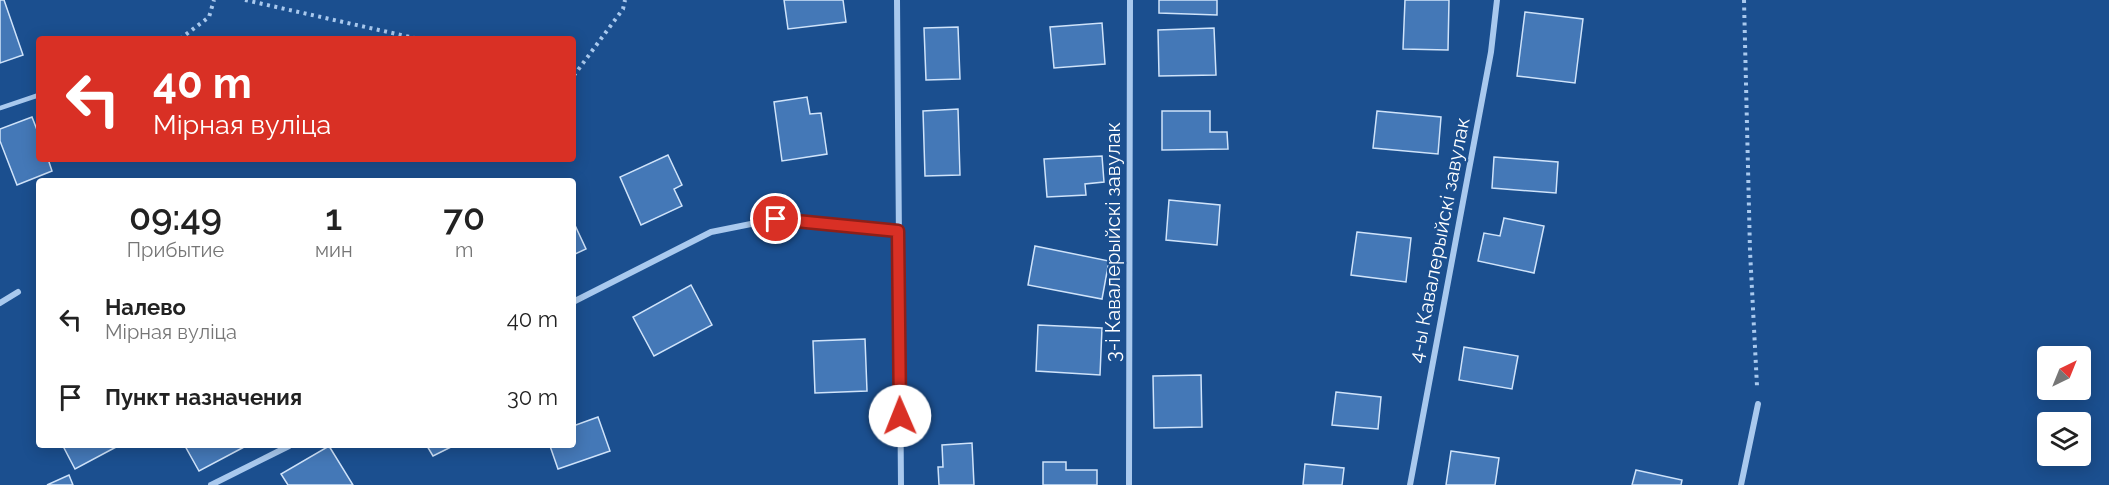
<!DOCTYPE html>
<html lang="ru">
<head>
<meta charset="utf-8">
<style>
  :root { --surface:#fff; --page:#f2f2f2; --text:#222; --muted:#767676 }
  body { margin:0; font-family:Raleway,sans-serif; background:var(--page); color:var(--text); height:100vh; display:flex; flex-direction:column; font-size:22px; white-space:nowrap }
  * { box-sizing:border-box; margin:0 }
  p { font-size:20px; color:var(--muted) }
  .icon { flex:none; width:33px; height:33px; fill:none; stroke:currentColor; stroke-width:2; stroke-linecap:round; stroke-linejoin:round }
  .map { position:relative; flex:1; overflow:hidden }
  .panel { position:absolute; left:36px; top:178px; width:540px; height:270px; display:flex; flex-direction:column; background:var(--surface); border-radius:6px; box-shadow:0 3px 15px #0003 }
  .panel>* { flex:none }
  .guide { position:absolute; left:36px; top:36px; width:540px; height:126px; border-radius:6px; box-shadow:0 3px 15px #0003; background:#d93025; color:#fff; overflow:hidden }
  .needle { width:39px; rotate:43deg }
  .fabs { position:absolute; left:2037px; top:346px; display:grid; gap:12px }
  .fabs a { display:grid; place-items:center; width:54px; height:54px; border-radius:6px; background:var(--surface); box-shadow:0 3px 15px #0003; font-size:30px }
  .pin { position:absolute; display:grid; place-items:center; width:51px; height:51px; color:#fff; margin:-26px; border:3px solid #fff; border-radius:50%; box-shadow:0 2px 6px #0007 }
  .me { position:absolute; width:66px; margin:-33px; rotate:359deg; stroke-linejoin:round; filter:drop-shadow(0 0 4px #0008) }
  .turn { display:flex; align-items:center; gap:21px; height:126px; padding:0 18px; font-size:27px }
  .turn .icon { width:78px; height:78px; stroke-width:2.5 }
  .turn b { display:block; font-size:42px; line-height:51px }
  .eta { display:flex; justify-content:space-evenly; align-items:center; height:102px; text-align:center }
  .eta b { font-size:36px; font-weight:600; line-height:42px }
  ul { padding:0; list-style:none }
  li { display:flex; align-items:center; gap:18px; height:78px; padding:0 18px }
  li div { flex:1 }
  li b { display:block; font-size:22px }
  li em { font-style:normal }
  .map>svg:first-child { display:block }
  .building { fill:#4478b7; stroke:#cfe3fa; stroke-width:1.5 }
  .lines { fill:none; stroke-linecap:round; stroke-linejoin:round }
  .path { stroke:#a9c9ee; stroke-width:4; stroke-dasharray:3 4.5; stroke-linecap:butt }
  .service { stroke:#a9c9ee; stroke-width:4.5 }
  .minor { stroke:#a9c9ee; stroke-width:6 }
  .route-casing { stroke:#8d1f18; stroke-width:15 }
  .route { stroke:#d93025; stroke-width:10 }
  .labels { text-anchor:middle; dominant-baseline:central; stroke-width:4.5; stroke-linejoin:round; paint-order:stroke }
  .street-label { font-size:20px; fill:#fff; stroke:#1b4f8f }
</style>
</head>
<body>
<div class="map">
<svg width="2109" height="485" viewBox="0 0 2109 485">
  <rect width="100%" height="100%" fill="#1b4f8f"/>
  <g class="building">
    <path d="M0,0H4L23,55L0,63Z"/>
    <path d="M784,0H843L846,22L788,29Z"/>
    <path d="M1159,0H1217V15L1159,13Z"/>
    <path d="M1405,0H1449L1448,50L1403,49Z"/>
    <path d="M1525,12L1583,19L1575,83L1517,76Z"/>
    <path d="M1102,23L1105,64L1054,68L1050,27Z"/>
    <path d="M958,27L960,79L926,80L924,28Z"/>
    <path d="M1214,28L1216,75L1159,76L1158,30Z"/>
    <path d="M807,97L810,114L821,113L827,154L782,161L774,102Z"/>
    <path d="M958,109L960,175L925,176L923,111Z"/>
    <path d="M1162,111H1210V132H1227L1228,149L1162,150Z"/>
    <path d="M1377,111L1441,117L1438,154L1373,148Z"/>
    <path d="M32,117L39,135V159H48L52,171L17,185L0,141V129Z"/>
    <path d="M668,155L682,185L674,189L682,206L641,225L620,177Z"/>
    <path d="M1102,156L1104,182L1085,184L1086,195L1047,197L1044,159Z"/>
    <path d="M1494,157L1558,162L1556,193L1492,188Z"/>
    <path d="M1169,200L1220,205L1217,245L1166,240Z"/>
    <path d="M1504,218L1544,226L1534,273L1478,261L1484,233L1500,236Z"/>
    <path d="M573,221L586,249L573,255Z"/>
    <path d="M1357,232L1411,238L1406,282L1351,275Z"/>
    <path d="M1035,246L1109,261L1102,299L1028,285Z"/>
    <path d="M691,285L712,325L654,356L633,317Z"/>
    <path d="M1038,325L1102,328L1100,375L1036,371Z"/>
    <path d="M865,339L867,391L815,393L813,341Z"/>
    <path d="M1464,347L1518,356L1512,389L1459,380Z"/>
    <path d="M1201,375L1202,427L1154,428L1153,376Z"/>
    <path d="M1336,392L1381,397L1378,429L1332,425Z"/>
    <path d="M598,417L610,451L558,469L550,446H573V426Z"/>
    <path d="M972,443L974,485H939L938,467H943L942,445Z"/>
    <path d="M63,446H118L75,469Z"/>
    <path d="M185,446H246L199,471Z"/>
    <path d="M329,446L353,485H288L281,474Z"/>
    <path d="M427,446H453L433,456Z"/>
    <path d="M1451,451L1499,458L1495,485H1446Z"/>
    <path d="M1043,462H1066V470H1097V485H1043Z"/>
    <path d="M1305,464L1344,468L1342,485H1303Z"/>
    <path d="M1636,470L1682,480L1681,485H1632Z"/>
    <path d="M69,475L73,485H47Z"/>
  </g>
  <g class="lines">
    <g class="path">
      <path d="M245,0L419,39"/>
      <path d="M1744,0L1750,251L1757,386"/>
      <path d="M180,39L209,17L214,0"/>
      <path d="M573,74H575L623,9L625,0"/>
    </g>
    <path class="service" d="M0,108L39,95"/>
    <g class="minor">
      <path d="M897,0L901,485"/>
      <path d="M573,302L711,232L776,219L898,231"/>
      <path d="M0,303L18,292"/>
      <path d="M211,485L289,446"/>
      <path d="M1129,485L1130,0"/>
      <path d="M1410,485L1491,52L1497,0"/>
      <path d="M1741,485L1758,404"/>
    </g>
  </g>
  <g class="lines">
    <g class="route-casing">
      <path id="route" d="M776,219L898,231L900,416"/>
    </g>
    <use href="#route" class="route"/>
  </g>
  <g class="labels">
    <g class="street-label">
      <text transform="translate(1439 240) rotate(-79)">4-ы Кавалерыйскі завулак</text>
      <text transform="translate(1113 242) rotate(-90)">3-і Кавалерыйскі завулак</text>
    </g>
  </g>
</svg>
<div class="fabs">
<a><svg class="needle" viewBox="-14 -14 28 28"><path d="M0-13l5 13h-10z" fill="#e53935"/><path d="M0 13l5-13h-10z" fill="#767676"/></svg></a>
<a><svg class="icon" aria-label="layers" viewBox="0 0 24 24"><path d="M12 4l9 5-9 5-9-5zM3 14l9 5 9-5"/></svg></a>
</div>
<div class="pin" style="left:776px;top:219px;background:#d93025"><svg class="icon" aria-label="arrive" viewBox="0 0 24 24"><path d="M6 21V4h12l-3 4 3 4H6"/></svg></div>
<svg class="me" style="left:900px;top:416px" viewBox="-20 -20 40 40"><circle r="19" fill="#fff"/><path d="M0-13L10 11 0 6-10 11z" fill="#d93025"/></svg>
<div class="guide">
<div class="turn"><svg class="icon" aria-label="left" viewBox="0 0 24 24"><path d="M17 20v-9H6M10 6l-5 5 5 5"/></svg><div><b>40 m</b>Мірная вуліца</div></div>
</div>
<section class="panel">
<div class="eta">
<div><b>09:49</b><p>Прибытие</p></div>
<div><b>1</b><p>мин</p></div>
<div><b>70</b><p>m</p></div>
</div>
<ul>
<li><svg class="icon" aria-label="left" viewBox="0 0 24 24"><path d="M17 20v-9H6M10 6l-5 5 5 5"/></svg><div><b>Налево</b><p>Мірная вуліца</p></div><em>40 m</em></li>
<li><svg class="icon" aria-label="arrive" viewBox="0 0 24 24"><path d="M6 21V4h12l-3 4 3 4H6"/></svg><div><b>Пункт назначения</b></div><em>30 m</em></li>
</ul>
</section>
</div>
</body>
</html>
